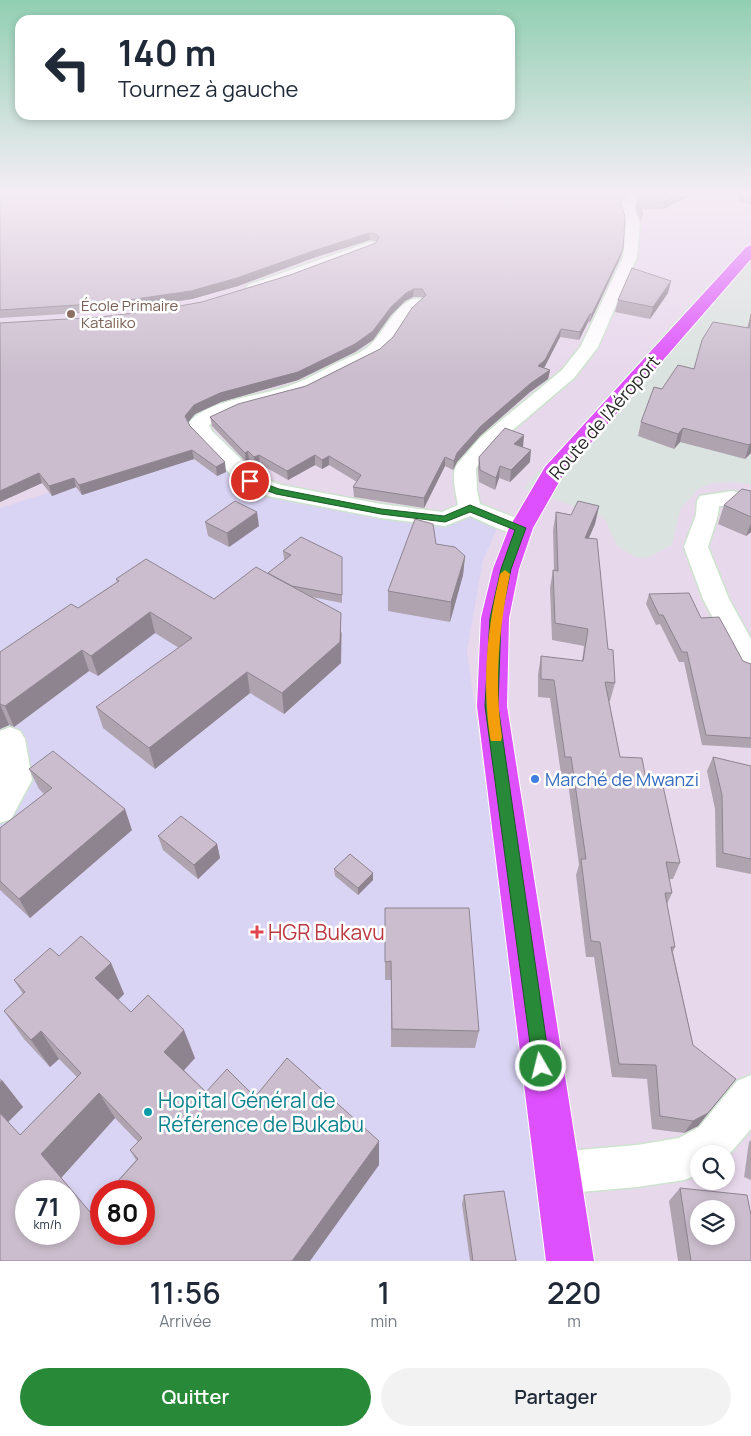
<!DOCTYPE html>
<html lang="fr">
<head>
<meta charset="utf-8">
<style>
  :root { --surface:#fff; --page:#f2f2f3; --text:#1f2937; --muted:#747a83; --accent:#288938 }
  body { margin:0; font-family:Manrope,sans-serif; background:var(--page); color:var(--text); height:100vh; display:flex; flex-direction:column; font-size:19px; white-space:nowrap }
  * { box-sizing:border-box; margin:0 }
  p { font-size:16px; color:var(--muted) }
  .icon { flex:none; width:28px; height:28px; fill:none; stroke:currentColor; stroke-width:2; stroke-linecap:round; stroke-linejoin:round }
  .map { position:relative; height:1261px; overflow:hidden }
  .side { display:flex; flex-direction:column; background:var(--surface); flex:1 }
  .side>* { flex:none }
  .guide { position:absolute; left:15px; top:15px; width:500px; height:105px; border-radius:15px; box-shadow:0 2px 8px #0003; background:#fff; color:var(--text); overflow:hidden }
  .tools { position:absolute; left:690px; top:1145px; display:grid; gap:10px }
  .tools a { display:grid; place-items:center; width:45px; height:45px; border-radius:50%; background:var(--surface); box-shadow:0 2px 8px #0003; font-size:25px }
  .speed { position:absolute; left:15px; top:1180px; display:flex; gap:10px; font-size:25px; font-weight:700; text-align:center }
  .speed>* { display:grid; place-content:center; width:65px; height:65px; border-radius:50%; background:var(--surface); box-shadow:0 2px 8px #0003; line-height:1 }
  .speed small { font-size:12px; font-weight:400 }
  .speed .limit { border:8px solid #d22; background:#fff; color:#111 }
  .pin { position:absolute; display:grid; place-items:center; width:42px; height:42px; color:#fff; margin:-21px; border:2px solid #fff; border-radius:50%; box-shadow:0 1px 5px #0007 }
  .me { position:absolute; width:55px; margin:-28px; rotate:352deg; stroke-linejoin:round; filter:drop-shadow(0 0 4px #0008) }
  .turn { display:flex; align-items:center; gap:18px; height:105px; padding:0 20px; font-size:22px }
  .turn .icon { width:65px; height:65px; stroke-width:2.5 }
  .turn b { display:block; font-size:35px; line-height:42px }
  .eta { display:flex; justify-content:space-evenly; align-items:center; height:85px; text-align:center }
  .eta b { font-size:30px; font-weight:600; line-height:35px }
  .button { display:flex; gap:10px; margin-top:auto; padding:10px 20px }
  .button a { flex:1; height:58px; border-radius:30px; background:var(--accent); color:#fff; font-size:20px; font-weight:600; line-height:58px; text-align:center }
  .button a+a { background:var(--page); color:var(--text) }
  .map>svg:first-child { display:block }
  .industrial { fill:#dae3df }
  .medical { fill:#dad4f4; fill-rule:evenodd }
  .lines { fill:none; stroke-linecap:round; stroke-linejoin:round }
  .minor-casing { stroke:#cde3ce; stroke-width:3 }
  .trunk-casing { stroke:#fff; stroke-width:2 }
  .minor { fill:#fff; fill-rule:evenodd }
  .trunk { fill:#de4ffd; fill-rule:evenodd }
  .wall { fill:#afa3b0; fill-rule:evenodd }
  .shaded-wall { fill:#8e8490 }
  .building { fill:#cbbdcd; stroke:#8e8490; fill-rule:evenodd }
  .route { fill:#288938; stroke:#1a5924 }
  .slow { fill:#f59e0b }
  .education-dot { fill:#8d6e63; stroke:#fff; stroke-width:2 }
  .shop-dot { fill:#3f7fe0; stroke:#fff; stroke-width:2 }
  .health-dot { fill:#e0444e; stroke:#fff; stroke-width:2 }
  .culture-dot { fill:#0f9aa8; stroke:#fff; stroke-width:2 }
  .labels { text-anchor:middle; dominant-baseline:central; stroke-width:5; stroke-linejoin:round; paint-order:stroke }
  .far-education-label { font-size:15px; fill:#785e54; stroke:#fff; text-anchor:start }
  .street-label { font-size:18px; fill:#282828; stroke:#fff }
  .shop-label { font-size:18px; fill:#366cbe; stroke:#fff; text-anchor:start }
  .near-health-label { font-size:21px; fill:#be3a42; stroke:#fff; text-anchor:start }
  .near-culture-label { font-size:21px; fill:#0d838f; stroke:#fff; text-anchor:start }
</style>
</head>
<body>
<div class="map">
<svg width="751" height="1261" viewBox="0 0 751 1261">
  <rect width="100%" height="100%" fill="#e8d8ec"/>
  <path class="industrial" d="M751,244V485L732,482L713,483L698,489L680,510L672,545L647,558L635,557L617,546L604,517L524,488L706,286Z"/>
  <path class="medical" d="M222,454L250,481L445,519L470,508L501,520L483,560L467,651L490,816L539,1048L549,1261H0V508L107,474ZM26,1191H69V1234H26ZM101,1191H144V1234H101Z"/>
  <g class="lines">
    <g class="minor-casing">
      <g id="minor">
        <path d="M630,195H644L633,206L640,224L637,257L598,347L574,378L495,445L476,468L477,490L480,504L529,523L533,528L529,533C511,538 488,523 470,516L445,526L381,518L268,496L242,486L193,434L188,424C205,399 266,396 294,384C308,379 321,371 335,364C345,359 359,354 368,347C384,334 400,293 422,299L424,302L410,315L392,344L379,356L306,393L238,411L209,425L212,431L258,476L281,485L381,504L442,512L458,505C456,493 450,473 458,463L481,437L562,370L581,346L623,257L626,224L619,205Z"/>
        <path d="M370,242L375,243L377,246L375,249L260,291H248L246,288L248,285Z"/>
        <path d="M732,491L751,494V508L732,505L719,506L718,515L708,547L729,599L751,639V673L741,670L703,599L684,547L696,515L697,501L700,496Z"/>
        <path d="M10,727L20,731L25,739L32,780L11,819L0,823V731Z"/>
        <path d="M751,1075V1129L726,1158V1154H699V1174L684,1180L637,1187L557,1194L542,1188L536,1173L542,1158L557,1152L637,1145L679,1138L699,1127L737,1081Z"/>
      </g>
    </g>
    <g class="trunk-casing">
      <path id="trunk" d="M751,245V259L563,475L533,528L519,569L509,618L507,706L594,1261H546L477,706L481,618L493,569L509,528L545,467L746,247Z"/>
    </g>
    <use href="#minor" class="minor"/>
    <use href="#trunk" class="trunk"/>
  </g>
  <g class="wall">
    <path d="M0,195H627L621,201V256L590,322H588L579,340L560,337L544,368L550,370L548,379L530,392L480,436L457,462L453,470L445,466L424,508L354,497L353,487L357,482L329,465L322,469L315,465L288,480L260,464L255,466L249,461L246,462L212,426L210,417L306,386L380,349L393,337L423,298L422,297H413L405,301L391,315L373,340L355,352L298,380L221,402L195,414L188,422L190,426L226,472L217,476L194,459L82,495L76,487L52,496L42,483L0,502V323L100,317L151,311L202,302L290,275L376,243V242L375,241L370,240L313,258L238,286L192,299L110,311L0,318Z"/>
    <path d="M692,195L663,209H640L643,215L641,222L635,206L637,199Z"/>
    <path d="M738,195H751V205L738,201Z"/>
    <path d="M668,293L650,319L615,312L618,300Z"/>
    <path d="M751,314V453L745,459L680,442L674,449L638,436L641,422L662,389L694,369L747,328Z"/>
    <path d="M524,435L522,447L530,462L510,482L499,478L495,490L479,482L478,469L479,457Z"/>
    <path d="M751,491V532L746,536L718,524L724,505Z"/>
    <path d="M599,506L595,524L589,538L608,649L615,683L610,701H609L620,757L647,785L680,863L673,879H669L672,893L667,904L675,947L673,952L693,1045L725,1092L698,1126L684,1133L652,1129L647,1079L612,1077L594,957H586L576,875L579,865L567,775L561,774L550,698L538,697V674L541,656L582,661L584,646L552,640L550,588L553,570L554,571L553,530L556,512L571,515Z"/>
    <path d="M205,522L259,526L229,547L208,536Z"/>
    <path d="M436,544L465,556L463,575L450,622L388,611V591Z"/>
    <path d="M283,551L342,557V603L312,597L342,633L341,663L284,714L250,693L155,769L103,728L96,707L179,648L155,633L98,676L89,671L14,727L9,725L0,729V652L78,608L117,582L116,579L214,599L268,573L286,560L284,559Z"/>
    <path d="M649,594L701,618L743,661L751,664V748L702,745L684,662H679L660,624L656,625L646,604Z"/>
    <path d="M713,757L751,766V874L716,867L715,809L707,771Z"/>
    <path d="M29,769L132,830L30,918L0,890V828L44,794L39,789Z"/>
    <path d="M158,836L217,844L220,858L198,879L163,850Z"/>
    <path d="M334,869L373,880L358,895L335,876Z"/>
    <path d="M385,927L479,1031L475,1048L391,1047V980H385Z"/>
    <path d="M59,956L111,963L124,994L118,1000L131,1012L195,1058L184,1070L206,1092L255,1097L379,1165L0,1261V1078L23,1107L8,1122L20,1135L77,1077L59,1059L50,1067L24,1039L4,1011L23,994L14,980ZM115,1118L138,1142L130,1150L136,1160L90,1212L61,1178Z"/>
    <path d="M751,1140V1180L744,1177L749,1142Z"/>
    <path d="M680,1188L751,1261H678L669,1201Z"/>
    <path d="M464,1195L516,1261H470L462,1204Z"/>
  </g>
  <g class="shaded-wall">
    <path d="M620,195H627L618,204L619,197Z"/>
    <path d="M679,195H692L663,209L664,202Z"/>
    <path d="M369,233L370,240L313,258L238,286L192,299L110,311L108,303L313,251Z"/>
    <path d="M623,249L621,256L590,322L592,314Z"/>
    <path d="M671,281L668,293L650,319L653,307Z"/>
    <path d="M414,289L413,297L405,301L391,315L373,340L355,352L298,380L221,402L195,414L186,425L185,416L194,405L391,307L406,293Z"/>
    <path d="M590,314L588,322L579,340L580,332Z"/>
    <path d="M561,329L560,337L544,368L538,366Z"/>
    <path d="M550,370L548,379L530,392L480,436L457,462L453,470L454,461L457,453L481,426L531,383Z"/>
    <path d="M683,428L680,442L674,449L678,434Z"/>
    <path d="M524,435L523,447L513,456L514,444Z"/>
    <path d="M751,443V453L745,459L749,445Z"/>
    <path d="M192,450L194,459L82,495L79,485Z"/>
    <path d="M531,450L530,462L510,482L511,470Z"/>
    <path d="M248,451L249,461L246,462L245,453Z"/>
    <path d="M259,455L260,464L255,466L254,457Z"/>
    <path d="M315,455V465L288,480L287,471Z"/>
    <path d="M329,456V465L322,469V460Z"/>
    <path d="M445,457V466L424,508V498Z"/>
    <path d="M225,462L226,472L217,476L216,467Z"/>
    <path d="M500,466L499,478L495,490L496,478Z"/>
    <path d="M39,473L42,483L0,502V491Z"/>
    <path d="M74,478L76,487L52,496L49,486Z"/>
    <path d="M599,506L595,524L581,555L585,538Z"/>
    <path d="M257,512L259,526L229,547L227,533Z"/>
    <path d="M751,523V532L746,536Z"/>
    <path d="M465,556L463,575L450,622L451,602Z"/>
    <path d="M150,612L155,633L98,676L91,656Z"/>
    <path d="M341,613V663L284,714L282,693Z"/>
    <path d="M82,650L89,671L14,727L5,706Z"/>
    <path d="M247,672L250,693L155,769L149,748Z"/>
    <path d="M0,704L9,725L0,729Z"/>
    <path d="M125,809L132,830L30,918L19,899Z"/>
    <path d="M217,844L220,858L198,879L194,865Z"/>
    <path d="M373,873V880L358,895V888Z"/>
    <path d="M111,963L124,994L110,1008L95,978Z"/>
    <path d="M184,1030L195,1058L176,1079L164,1052Z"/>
    <path d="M41,1031L59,1059L50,1067L31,1040Z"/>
    <path d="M736,1079L698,1126L684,1133L693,1121Z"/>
    <path d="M2,1080L23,1107L8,1122L0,1113V1083Z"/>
    <path d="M99,1093L115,1118L61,1178L41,1154Z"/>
    <path d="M379,1141V1165L310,1261H292Z"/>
  </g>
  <g class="building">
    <path d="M0,195H620L619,197L625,217L623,249L592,314H590L580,332L561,329L545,360L538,366L550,370L531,383L481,426L457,453L454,461L445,457L424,498L353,487L361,475L329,456L322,460L315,455L287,471L259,455L254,457L248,451L245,453L210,417L238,404L306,386L380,349L393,337L412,308L426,295L422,289H414L406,293L391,307L373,331L355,344L298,372L220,393L194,405L185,416L190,426L225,462L216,467L192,450L79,485L74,478L49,486L39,473L0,491V323L100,317L151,311L202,302L290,275L376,243L379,237L375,234L369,233L313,251L237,278L191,291L108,303L0,310Z"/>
    <path d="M640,195H679L664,202L638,201L643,215L637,199Z"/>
    <path d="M632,268L671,281L653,307L618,300Z"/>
    <path d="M751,314V443L749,445L683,428L678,434L641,422L654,387L662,389L678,365L694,369L702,340L713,322L749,328Z"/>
    <path d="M505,428L524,435L514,444L531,450L511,470L500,466L496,478L480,470L479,457Z"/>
    <path d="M742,489L751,491V517L724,505Z"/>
    <path d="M235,501L257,512L227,533L205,522Z"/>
    <path d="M578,501L599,506L585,538L597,539L608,649L613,650L615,683L605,682L620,757L642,758L647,785L663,786L680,863L666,862L672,893H665L675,947H671L693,1045L736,1079L708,1113L693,1121L660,1116L656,1065L619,1064L600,942L591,941L581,859H586L571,757H565L554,680L541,679V656L583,661L588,629L555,623L553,570L558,571L556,512L571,515Z"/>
    <path d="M415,519L433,524L436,544L455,547L465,556L451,602L388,591Z"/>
    <path d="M301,537L342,557V595L292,586L268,573L291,555L283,551Z"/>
    <path d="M146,559L214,599L256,567L341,613L340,642L282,693L247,672L149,748L96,707L192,638L150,612L91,656L82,650L5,706L0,704V652L71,604L78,608L119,581L116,579Z"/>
    <path d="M689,593L701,618L719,617L743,661L751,664V738L706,735L687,652H682L663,615H659L649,594Z"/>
    <path d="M53,751L125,809L19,899L0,881V828L52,788L29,769Z"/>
    <path d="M713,757L751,766V859L723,853L722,795Z"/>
    <path d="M181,816L217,844L194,865L158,836Z"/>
    <path d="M350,854L373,873L358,888L334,869Z"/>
    <path d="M385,908H469L479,1031L392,1029L391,961L385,962Z"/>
    <path d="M81,936L111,963L95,978L131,1012L148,995L184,1030L164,1052L206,1092L227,1069L255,1097L287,1058L379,1141L292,1261H0V1113L20,1135L81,1073L41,1031L31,1040L4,1011L25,992L14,980L50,948L59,956ZM99,1093L142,1138L130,1150L138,1159L109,1191H144V1234H101V1200L90,1212L41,1154ZM26,1191H69V1234H26Z"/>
    <path d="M680,1188L747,1195L751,1215V1261H691ZM699,1209H726V1236H699Z"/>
    <path d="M504,1191L516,1261H473L464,1195Z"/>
  </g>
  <linearGradient id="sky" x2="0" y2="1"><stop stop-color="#91cfb2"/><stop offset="0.52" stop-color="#f5edf6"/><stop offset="1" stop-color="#f5edf6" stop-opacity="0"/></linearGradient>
  <rect width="751" height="372" fill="url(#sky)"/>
  <path class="route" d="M250,478L279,489L381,509L444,516L470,505L526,528L511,569L501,618L498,706L550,1066L547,1072L541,1074L535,1072L533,1066L485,706L490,618L501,569L515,530L470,512L445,522L381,514L276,494L247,483L246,481Z"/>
  <path class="slow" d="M505,570L510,574C499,629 494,681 502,737L501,741H491L490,737C482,680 487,629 500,574Z"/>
  <circle class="education-dot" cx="71" cy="314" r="5"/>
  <circle class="shop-dot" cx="535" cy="779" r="5"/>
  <path class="health-dot" d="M254.5 924.5h5v5h5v5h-5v5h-5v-5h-5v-5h5z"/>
  <circle class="culture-dot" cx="148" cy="1112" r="5"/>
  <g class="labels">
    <g class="far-education-label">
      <text x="81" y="305">École Primaire<tspan x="81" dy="17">Kataliko</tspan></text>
    </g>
    <g class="street-label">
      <text transform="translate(604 417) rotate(-49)">Route de l'Aéroport</text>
    </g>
    <g class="shop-label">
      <text x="545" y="779">Marché de Mwanzi</text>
    </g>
    <g class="near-health-label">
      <text x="268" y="932">HGR Bukavu</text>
    </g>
    <g class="near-culture-label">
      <text x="158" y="1100">Hopital Général de<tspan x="158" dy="24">Référence de Bukabu</tspan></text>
    </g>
  </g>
</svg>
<div class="tools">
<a><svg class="icon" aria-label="search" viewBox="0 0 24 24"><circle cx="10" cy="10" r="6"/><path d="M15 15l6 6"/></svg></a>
<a><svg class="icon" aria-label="layers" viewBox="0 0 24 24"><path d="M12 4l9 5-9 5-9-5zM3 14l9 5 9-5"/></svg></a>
</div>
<div class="speed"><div>71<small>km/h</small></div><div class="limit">80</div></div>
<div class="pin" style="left:250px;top:481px;background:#d93025"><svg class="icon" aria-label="arrive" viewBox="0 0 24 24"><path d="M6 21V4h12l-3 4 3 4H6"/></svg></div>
<svg class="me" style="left:541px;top:1066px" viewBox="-20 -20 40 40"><circle r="17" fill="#288938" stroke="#fff" stroke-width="3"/><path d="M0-11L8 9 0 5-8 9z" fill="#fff"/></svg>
<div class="guide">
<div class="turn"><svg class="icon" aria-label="left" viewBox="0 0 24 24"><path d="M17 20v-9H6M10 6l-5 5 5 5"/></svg><div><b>140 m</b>Tournez à gauche</div></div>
</div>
</div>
<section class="side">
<div class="eta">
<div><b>11:56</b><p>Arrivée</p></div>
<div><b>1</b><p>min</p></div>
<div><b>220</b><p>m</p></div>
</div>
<div class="button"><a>Quitter</a><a>Partager</a></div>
</section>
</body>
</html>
